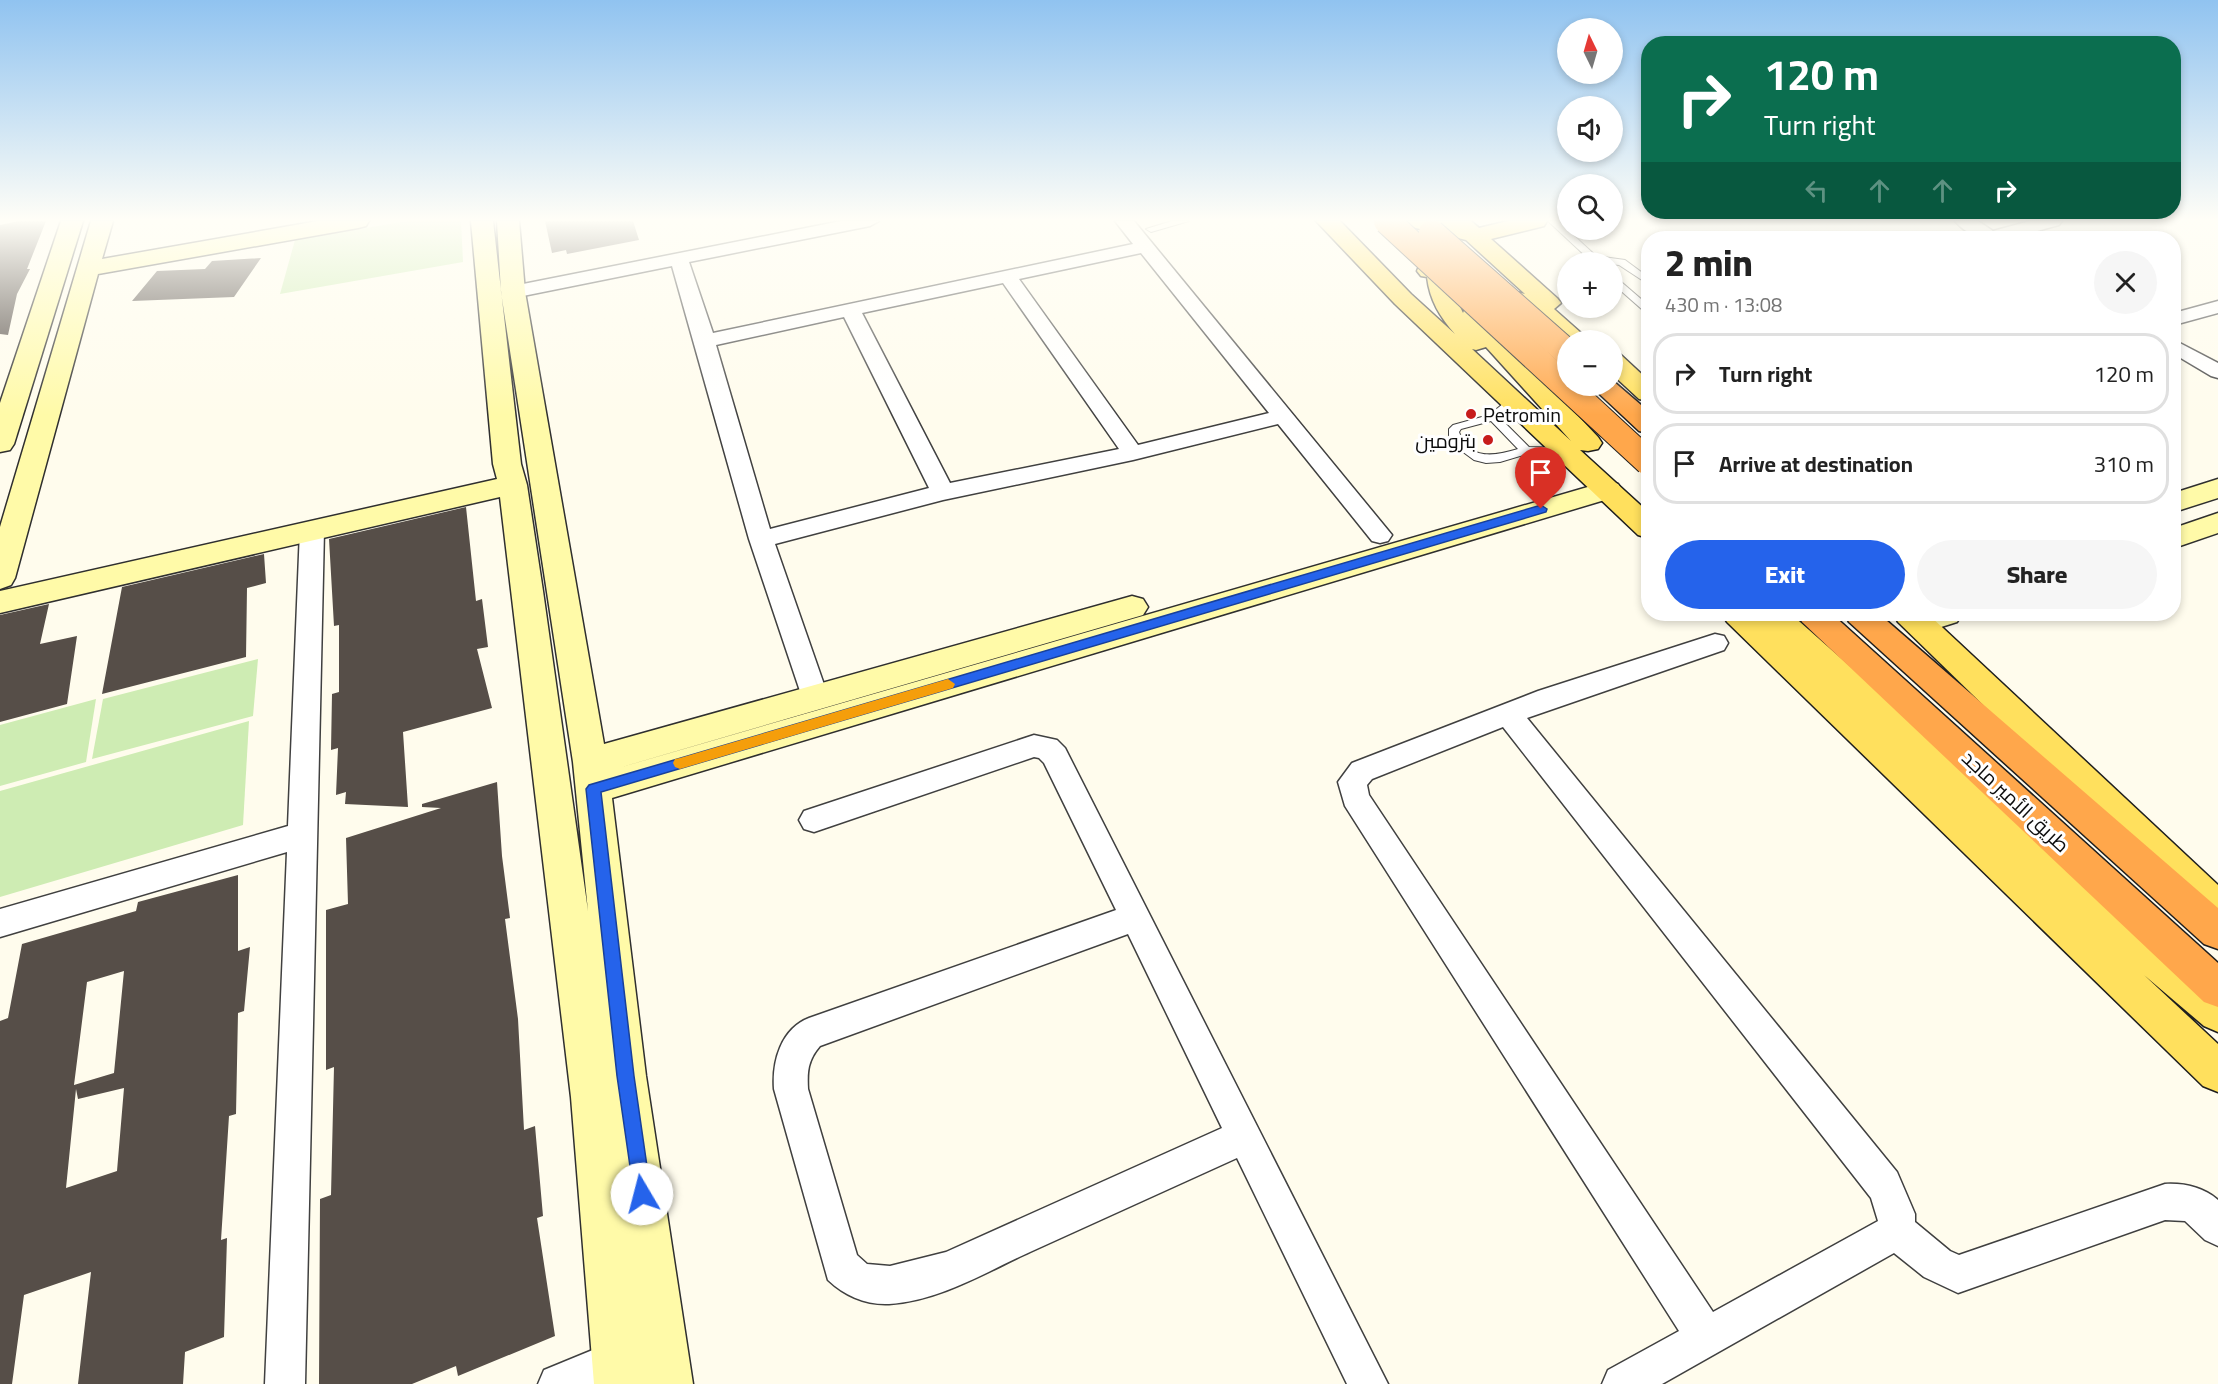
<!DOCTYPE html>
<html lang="en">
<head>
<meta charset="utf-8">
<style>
  :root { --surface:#fff; --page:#f6f6f6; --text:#222; --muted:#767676; --line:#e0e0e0; --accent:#2563eb }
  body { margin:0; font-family:Georgia,Cairo,serif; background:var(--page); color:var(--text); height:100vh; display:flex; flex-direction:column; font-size:22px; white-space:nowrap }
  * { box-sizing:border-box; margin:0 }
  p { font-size:20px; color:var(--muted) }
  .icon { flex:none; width:33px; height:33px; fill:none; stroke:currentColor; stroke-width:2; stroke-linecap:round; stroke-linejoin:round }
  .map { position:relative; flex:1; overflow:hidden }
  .drawer { position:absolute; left:1641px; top:231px; width:540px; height:390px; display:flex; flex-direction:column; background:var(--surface); border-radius:24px; box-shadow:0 3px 9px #0003 }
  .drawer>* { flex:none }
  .banner { position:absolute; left:1641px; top:36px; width:540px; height:183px; border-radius:24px; box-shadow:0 3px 9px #0003; background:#0b6e4f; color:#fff; overflow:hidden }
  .needle { width:39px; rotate:355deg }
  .buttons { position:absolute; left:1557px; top:18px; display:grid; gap:12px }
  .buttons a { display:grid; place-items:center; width:66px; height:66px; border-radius:50%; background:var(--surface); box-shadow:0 3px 9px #0003; font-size:30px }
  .pin { position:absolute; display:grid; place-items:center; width:51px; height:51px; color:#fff; margin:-62px -26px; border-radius:50% 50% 50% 0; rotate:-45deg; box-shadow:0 0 6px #0007 }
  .pin .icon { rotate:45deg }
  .me { position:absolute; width:66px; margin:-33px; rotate:352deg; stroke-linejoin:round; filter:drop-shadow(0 0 4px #0008) }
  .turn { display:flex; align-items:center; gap:21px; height:126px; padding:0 24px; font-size:27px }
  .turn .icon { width:78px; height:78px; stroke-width:2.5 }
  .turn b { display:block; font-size:42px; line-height:51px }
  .lanes { display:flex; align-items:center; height:57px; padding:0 24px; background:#0003; justify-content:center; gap:30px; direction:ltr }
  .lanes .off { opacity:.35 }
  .round { display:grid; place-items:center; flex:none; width:63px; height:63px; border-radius:32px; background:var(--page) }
  .overview { display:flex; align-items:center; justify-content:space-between; height:102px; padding:0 24px }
  h1 { font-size:36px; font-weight:800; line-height:45px }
  .cta { display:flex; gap:12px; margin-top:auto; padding:12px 24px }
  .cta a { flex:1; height:69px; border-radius:36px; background:var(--accent); color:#fff; font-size:24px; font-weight:800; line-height:69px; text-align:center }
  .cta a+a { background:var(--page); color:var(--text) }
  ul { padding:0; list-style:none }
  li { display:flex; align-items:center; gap:18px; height:81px; margin:0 12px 9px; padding:0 12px; border:3px solid var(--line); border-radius:24px }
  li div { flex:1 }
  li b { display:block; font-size:22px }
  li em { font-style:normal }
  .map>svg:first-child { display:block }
  .green { fill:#ceecb3 }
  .building { fill:#564e48; fill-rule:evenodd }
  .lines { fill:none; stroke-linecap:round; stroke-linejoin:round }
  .lane-casing { stroke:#404040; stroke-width:2 }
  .street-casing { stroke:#404040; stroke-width:3 }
  .secondary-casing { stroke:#2f2f2f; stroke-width:3 }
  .primary-casing { stroke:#1e1e1e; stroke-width:3 }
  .highway-casing { stroke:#1e1e1e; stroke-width:3 }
  .lane { fill:#fff; fill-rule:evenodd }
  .street { fill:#fff; fill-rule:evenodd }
  .secondary { fill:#fffaa8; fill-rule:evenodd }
  .primary { fill:#ffe05d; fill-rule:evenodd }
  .highway { fill:#ffa74b; fill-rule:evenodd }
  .highway-bridge-casing { stroke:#1e1e1e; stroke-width:28; stroke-linecap:butt }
  .highway-bridge { stroke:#ffa74b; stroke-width:26 }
  .route { fill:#2563eb; stroke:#184099; stroke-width:1.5 }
  .slow { fill:#f59e0b }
  .poi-dot { fill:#c71c1b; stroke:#fff; stroke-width:2 }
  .labels { text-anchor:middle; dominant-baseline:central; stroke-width:6; stroke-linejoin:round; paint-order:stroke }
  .poi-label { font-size:20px; fill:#0d0d0d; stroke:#fff; text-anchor:start }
  .street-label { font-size:20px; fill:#0d0d0d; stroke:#fff }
</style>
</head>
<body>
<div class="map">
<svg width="2218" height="1384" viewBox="0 0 2218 1384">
  <rect width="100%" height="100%" fill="#fffced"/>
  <g class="green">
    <path d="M407,221H461L463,262L280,294L295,240Z"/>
    <path d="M258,659L253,716L92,759L103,699Z"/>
    <path d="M96,699L86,762L0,786V725Z"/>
    <path d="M249,721L243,825L0,897V791Z"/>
  </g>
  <g class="building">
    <path d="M19,221H46L27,269H30L17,294L8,335L0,334V225Z"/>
    <path d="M545,221H633L639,240L567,254L566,250L552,253Z"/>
    <path d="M261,258L234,297L132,301L157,271L205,269L212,261Z"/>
    <path d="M466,507L476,601L482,599L488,647L477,649L492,708L403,732L408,807L345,804L346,792L336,795L338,748L331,750L332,694L339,692V625L334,626L329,539Z"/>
    <path d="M264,554L266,583L247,588L246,657L102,694L122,587Z"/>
    <path d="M49,604L40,644L77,636L67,704L0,722V615Z"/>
    <path d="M497,782L502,856L510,918L505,919L518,1019L524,1130L535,1126L543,1216L537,1218L555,1336L458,1376L456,1366L412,1384H319L320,1199L331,1195L334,1067L326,1070V910L348,904L346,838L441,808L422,807V804Z"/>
    <path d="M238,875V951L250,947L244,1011L238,1013L236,1114L229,1116L221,1240L227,1238L224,1337L185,1352L183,1384H78L91,1272L24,1295L12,1384H0V1021L8,1018L22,944L136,911L138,902ZM124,971L114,1073L74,1085L87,982ZM124,1088L117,1171L66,1188L76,1089L78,1099Z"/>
  </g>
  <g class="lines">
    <g class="lane-casing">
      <g id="lane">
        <path d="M1172,221H1189L1151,232L1146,229Z"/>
        <path d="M1548,221H1558L1596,256L1625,260L1648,277V284L1619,265L1592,262Z"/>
        <path d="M1612,274L1648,305V313L1645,312L1612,283Z"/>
        <path d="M1513,396L1518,399L1499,417L1529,447L1568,448L1574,452L1572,454H1527L1500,462L1486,463L1474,460L1459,449L1449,436V429L1453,425L1489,415ZM1491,421L1518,449C1495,456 1469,461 1459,432L1461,429Z"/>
      </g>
    </g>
    <g class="street-casing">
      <g id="street">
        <path d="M841,221H879L870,226L689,262L713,333L1133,244L1115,221H1134L1392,535L1388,541L1380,543L1372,541L1278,424L1133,460L943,500L775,544L828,696L824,703L814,706L804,703L749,539L672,266L513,298L506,296L503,292L506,288L513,286ZM1141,253L1269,413L1138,445L1019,279ZM1003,283L1119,449L950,483L862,313ZM844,317L929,488L770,529L716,345Z"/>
        <path d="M1955,221H1978L1993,231L2030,221H2062L2059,225C2027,233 1981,253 1955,221Z"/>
        <path d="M2218,301V313L2174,325V313Z"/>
        <path d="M2174,340L2218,363V378L2211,376L2174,354Z"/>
        <path d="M312,522L320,524L324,530L305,1384H265L287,852L0,937V909L288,826L300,530L304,524Z"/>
        <path d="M1715,634L1724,636L1728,643L1724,650L1527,718L1897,1172L1915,1214V1222L1950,1251L1959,1255L2165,1184C2184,1183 2203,1187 2218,1200V1246L2205,1240L2185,1221L2165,1220L1958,1293L1924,1277L1894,1253L1662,1384H1602L1608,1370L1679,1331L1345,806L1338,782L1352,763L1538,691ZM1503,727L1871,1198L1878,1221L1713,1312L1369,795L1367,785L1372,779Z"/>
        <path d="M1034,735L1057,740L1065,748L1388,1384H1347L1237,1158C1168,1189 1099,1221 1030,1252C986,1272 939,1301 889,1304C866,1305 845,1296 828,1280L774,1089C772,1061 781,1029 809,1018L1116,910L1044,763L1039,758L1034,757L814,832L804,829L799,820L804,811ZM1128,934L1222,1128L946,1252L890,1266L867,1264L857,1255L808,1089C807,1071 808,1060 820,1046Z"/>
        <path d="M617,1340L631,1346L637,1360L631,1374L607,1384H538L544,1370Z"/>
      </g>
    </g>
    <g class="secondary-casing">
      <g id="secondary">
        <path d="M61,221H83L14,444L10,450L0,452V403Z"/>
        <path d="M91,221H113L102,259L318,221H369L366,226L358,228L98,274L15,578L11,585L0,589V527Z"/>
        <path d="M471,221H493L521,464L527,485L543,591L588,911L573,762L501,292L497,221H519L525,292L604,744L1132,596L1143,599L1148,607L1143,615L608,771L1598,484L1608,481L1618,484L1622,490L1618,496L612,798L646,1076L693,1384H594L571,1097L500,497L0,613V591L497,479L493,464Z"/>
        <path d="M2218,479V498L2174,512V493Z"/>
        <path d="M2218,513V533L2174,548V528Z"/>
        <path d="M1913,614H1962L1957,622L1919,634L1908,631L1903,623L1908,615Z"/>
      </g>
    </g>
    <g class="primary-casing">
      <g id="primary">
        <path d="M1316,221H1340L1411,294L1455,334C1440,317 1430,301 1427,277L1421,276L1417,271L1433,232L1407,226L1404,221H1471L1479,228L1508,221H1547L1544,226L1491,239L1557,298L1561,303L1554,309L1589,340H1568V345C1546,326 1524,302 1493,305L1487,313L1495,328L1598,437L1602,443L1598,449L1588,451L1580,450L1648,512V538L1638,535L1395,304ZM1454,237L1466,240L1525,294C1501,288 1474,287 1463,313L1453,292L1447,255ZM1486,347L1571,441L1472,349L1476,350Z"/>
        <path d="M1612,353L1621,355L1648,380V401L1639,399L1612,374Z"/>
        <path d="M1722,614H1791L2137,921L2218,988V1032L2204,1026L2144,975L2218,1044V1092L2203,1086L1727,622Z"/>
        <path d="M1894,614H1928L2218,885V926L2205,921L1898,622Z"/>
      </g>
    </g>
    <g class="highway-casing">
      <g id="highway">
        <path d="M1613,381L1648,411V433L1639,431L1591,386H1612Z"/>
        <path d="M1798,614H1832L2218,963V1007L2204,1002L1802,622Z"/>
        <path d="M1845,614H1879L2218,908V949L2204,944L1849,622Z"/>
      </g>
    </g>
    <use href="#lane" class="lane"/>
    <use href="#street" class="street"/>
    <use href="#secondary" class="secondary"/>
    <use href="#primary" class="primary"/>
    <use href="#highway" class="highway"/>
    <g class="highway-bridge-casing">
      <g id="highway-bridge">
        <path d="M1387,221L1648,462"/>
        <path d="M1432,233L1568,353"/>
      </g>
    </g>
    <use href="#highway-bridge" class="highway-bridge"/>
  </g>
  <linearGradient id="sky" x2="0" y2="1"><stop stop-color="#90c3f0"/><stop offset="0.53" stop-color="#fffef7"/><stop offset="1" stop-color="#fffef7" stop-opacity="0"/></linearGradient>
  <rect width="2218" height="415" fill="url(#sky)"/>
  <path class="route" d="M1541,505L1547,509L1546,512L601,792L634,1076L651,1194L648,1201L642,1204L635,1201L617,1076L586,789L589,785Z"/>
  <path class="slow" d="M948,679L955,684L953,688L680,769L675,767L673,763L675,759L680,758Z"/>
  <g class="poi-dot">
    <circle cx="1471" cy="414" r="6"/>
    <circle cx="1488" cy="440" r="6"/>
  </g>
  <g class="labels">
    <g class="poi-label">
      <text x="1483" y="414">Petromin</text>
      <text x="1476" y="440" text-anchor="end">بترومين</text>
    </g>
    <g class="street-label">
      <text transform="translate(2016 801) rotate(43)">طريق الأمير ماجد</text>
    </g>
  </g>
</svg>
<div class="buttons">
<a><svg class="needle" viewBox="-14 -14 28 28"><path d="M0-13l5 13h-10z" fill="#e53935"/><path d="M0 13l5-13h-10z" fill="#767676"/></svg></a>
<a><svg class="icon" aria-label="sound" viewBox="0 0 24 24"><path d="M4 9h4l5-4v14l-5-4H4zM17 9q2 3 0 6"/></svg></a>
<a><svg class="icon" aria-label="search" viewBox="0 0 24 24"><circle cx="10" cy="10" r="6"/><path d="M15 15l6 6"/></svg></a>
<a>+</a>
<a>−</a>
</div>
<div class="pin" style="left:1541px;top:509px;background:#d93025"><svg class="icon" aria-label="arrive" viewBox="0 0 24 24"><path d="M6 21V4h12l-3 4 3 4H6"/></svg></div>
<svg class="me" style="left:642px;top:1194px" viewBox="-20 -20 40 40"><circle r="19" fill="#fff"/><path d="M0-13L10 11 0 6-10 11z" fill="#2563eb"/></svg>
<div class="banner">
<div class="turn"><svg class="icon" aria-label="right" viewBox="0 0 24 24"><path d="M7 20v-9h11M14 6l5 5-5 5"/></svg><div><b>120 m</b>Turn right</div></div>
<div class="lanes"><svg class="icon off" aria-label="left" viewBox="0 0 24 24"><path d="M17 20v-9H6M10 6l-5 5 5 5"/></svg><svg class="icon off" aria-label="ahead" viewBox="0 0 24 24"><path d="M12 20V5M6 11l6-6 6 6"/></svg><svg class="icon off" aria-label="ahead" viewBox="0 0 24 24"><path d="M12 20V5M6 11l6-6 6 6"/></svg><svg class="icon" aria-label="right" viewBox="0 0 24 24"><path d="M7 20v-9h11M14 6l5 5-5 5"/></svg></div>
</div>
<section class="drawer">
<div class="overview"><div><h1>2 min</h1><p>430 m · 13:08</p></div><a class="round"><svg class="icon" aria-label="close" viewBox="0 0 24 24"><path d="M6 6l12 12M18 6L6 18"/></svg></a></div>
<ul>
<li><svg class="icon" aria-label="right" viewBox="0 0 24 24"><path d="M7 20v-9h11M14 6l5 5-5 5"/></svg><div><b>Turn right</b></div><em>120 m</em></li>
<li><svg class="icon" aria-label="arrive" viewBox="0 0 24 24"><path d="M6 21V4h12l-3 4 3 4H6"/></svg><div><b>Arrive at destination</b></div><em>310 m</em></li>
</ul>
<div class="cta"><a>Exit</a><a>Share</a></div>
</section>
</div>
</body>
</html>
